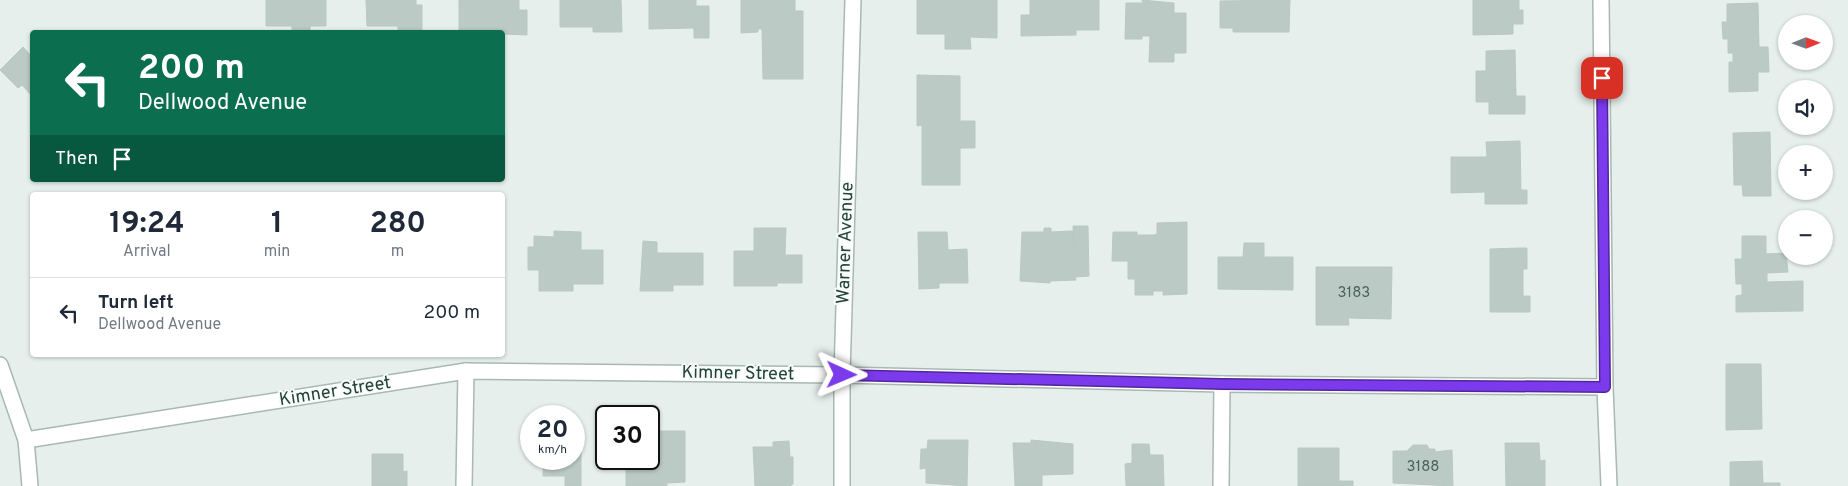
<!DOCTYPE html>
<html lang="en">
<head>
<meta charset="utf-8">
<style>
  :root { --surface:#fff; --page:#f2f2f3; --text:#1f2937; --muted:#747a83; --line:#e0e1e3 }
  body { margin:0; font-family:Overpass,sans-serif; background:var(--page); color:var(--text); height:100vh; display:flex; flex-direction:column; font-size:19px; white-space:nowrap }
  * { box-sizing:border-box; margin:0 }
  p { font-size:16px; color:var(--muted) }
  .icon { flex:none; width:28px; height:28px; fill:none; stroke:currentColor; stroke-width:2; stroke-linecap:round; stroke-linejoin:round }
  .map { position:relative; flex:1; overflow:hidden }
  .drawer { position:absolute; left:30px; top:192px; width:475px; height:165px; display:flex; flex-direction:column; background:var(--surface); border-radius:5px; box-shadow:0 1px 4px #0004 }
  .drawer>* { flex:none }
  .banner { position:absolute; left:30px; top:30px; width:475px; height:152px; border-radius:5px; box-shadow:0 1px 4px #0004; background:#0b6e4f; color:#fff; overflow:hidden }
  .needle { width:32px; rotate:89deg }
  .buttons { position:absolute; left:1778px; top:15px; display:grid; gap:10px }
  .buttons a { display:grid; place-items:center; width:55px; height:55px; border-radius:50%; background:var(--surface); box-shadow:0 1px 4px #0004; font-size:25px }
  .speed { position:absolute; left:520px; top:405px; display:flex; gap:10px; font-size:25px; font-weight:700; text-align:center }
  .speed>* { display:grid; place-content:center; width:65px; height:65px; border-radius:50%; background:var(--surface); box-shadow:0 1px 4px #0004; line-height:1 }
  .speed small { font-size:12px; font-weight:400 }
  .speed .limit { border:2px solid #111; border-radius:8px; background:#fff; color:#111 }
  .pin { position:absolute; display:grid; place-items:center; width:42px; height:42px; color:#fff; margin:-21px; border-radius:10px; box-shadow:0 2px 8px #0006 }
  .me { position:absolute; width:55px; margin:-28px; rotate:91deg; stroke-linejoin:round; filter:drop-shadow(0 0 4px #0008) }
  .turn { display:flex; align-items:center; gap:18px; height:105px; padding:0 25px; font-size:22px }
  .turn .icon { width:65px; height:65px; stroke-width:2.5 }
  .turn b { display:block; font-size:35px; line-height:42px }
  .then { display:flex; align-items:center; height:48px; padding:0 25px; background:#0003; gap:10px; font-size:19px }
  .eta { display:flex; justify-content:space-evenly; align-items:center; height:85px; text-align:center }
  .eta b { font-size:30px; font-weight:700; line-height:35px }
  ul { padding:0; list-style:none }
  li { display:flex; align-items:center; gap:15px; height:70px; padding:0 25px; border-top:1px solid var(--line) }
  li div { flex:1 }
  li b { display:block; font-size:19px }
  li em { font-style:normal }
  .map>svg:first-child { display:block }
  .building { fill:#bbcac4; stroke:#b8c9c2 }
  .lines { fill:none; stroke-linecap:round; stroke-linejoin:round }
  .minor-casing { stroke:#a8b8b2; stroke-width:18 }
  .minor { stroke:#fff; stroke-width:15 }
  .route-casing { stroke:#51269a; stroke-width:12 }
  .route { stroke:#7c3aed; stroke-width:9 }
  .labels { text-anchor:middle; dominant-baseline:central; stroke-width:4; stroke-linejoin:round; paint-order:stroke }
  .number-label { font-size:15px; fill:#4a645c }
  .street-label { font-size:18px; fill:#24423a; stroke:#f7fbf9 }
</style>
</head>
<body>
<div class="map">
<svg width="1848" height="486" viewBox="0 0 1848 486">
  <rect width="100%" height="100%" fill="#e6efeb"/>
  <g class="building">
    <path d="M266,0H326V26H310V32H292V26H266Z"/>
    <path d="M366,0H416V5H422V32H398V26H367Z"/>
    <path d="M459,0H519V10H527V35L459,32Z"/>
    <path d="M560,0H621L622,32H593V27H560Z"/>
    <path d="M649,0H696V6H709V38H694V28L649,29Z"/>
    <path d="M741,0H795V11H803V79H763L762,29H758V32L741,33Z"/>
    <path d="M917,0H997V38L970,37L971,49H945V34H917Z"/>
    <path d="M1030,0H1099V30H1076V35L1021,36V15H1030Z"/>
    <path d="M1142,0L1174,3V13H1186V53H1174V62H1149L1150,36H1142V39H1125L1126,3H1143Z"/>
    <path d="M1290,0L1289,32H1233V28H1220V1Z"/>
    <path d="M1473,0H1519V10H1523V24H1513V34L1473,35Z"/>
    <path d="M1758,3L1759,47H1768L1769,72H1758V91L1729,92V62H1733V53H1728V39H1723L1722,22H1727V4Z"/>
    <path d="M23,47L32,57V96L22,85L18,88L0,70Z"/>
    <path d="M1515,50L1516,96H1525V114H1489V102H1476V71H1486V51Z"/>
    <path d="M917,75L960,76V121H975V148H960V185H922V125L917,126Z"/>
    <path d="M1770,132L1771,196H1743L1742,185H1734L1733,133Z"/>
    <path d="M1520,141L1521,190H1527V204H1485V192L1451,193V157H1487L1486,142Z"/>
    <path d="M1187,222V294L1163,295V291H1153V295H1135V279H1128V261H1112L1113,232H1137V235H1154L1157,234V223Z"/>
    <path d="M1073,226H1088L1089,276L1075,277L1076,280L1050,281V283L1020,281L1022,232H1044V228H1051V232L1073,231L1074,247Z"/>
    <path d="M754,228H786L785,255H802V283H777V286H734V251H754Z"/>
    <path d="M554,231L581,232V250H603V284H573V291H539V270H528V247H534V236L554,237Z"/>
    <path d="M918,232H947L948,250L967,249L968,283H939V288L919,289Z"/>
    <path d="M1742,236H1766V254L1786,253L1788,272L1767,273V282L1803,281V311L1736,312V296L1742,295V284H1736L1735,259H1742Z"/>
    <path d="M643,241L657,242V253H703V285H673V291H640Z"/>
    <path d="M1244,243H1264V257H1293V290L1218,289V257H1243Z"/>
    <path d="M1520,248H1527V269H1523V296H1530V312H1490V249Z"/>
    <path d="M1316,267H1392L1391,319L1348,318L1349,325H1316Z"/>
    <path d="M1726,364H1761L1762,429L1726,430Z"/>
    <path d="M649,431H685V482L667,483V486H626V459H649Z"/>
    <path d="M574,433H581V486H565V476H543V460L536,459H574Z"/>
    <path d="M928,440H968L967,486L926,483V468L920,469L921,449H927Z"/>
    <path d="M1031,440L1073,444V474L1042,475V486H1015L1013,443H1031Z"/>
    <path d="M789,441L790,457H793V484L790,486H755L753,447H773V442Z"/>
    <path d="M1505,443H1539L1540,461L1545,460V486H1506Z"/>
    <path d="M1132,444H1149L1150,455H1163L1164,486H1126L1125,464L1132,463Z"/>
    <path d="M1413,445H1427L1429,449H1435V452L1452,450L1453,486L1393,483V451H1407Z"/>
    <path d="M1298,448H1339V481H1353V486H1298Z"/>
    <path d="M372,454H403V472L407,471V486H372Z"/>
    <path d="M1762,461L1763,483H1780V486H1730V462Z"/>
  </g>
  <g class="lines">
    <g class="minor-casing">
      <g id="minor">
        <path d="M1601,0L1605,387L1609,486"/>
        <path d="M0,365L26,440L30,486"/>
        <path d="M26,440L466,371L842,375L1222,384L1605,387"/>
        <path d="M464,486L466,371"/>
        <path d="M842,486V375L853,0"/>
        <path d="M1221,486L1222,384"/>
      </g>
    </g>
    <use href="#minor" class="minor"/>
  </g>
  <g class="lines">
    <g class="route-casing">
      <path id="route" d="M842,375L1222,384L1605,387L1602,78"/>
    </g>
    <use href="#route" class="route"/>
  </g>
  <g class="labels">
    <g class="number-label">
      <text x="1354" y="293">3183</text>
      <text x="1423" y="467">3188</text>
    </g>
    <g class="street-label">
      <text transform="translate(846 243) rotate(-88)">Warner Avenue</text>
      <text transform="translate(738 374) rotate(1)">Kimner Street</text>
      <text transform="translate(335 392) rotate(-9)">Kimner Street</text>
    </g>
  </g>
</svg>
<div class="buttons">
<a><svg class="needle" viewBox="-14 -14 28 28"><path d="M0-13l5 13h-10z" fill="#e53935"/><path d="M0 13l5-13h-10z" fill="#747a83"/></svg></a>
<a><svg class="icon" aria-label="sound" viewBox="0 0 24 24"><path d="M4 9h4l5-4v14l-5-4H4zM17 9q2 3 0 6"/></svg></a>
<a>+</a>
<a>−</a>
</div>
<div class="speed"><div>20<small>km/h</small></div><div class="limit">30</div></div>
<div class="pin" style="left:1602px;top:78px;background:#d93025"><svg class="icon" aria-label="arrive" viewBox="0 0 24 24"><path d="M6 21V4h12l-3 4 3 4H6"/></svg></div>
<svg class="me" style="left:842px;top:375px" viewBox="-20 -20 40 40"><path d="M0-17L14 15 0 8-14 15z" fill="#7c3aed" stroke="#fff" stroke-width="4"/></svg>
<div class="banner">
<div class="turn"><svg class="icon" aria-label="left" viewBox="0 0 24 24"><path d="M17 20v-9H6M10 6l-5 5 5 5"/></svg><div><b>200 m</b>Dellwood Avenue</div></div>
<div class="then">Then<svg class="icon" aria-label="arrive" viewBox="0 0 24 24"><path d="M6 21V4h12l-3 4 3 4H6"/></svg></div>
</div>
<section class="drawer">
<div class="eta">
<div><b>19:24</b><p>Arrival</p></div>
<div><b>1</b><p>min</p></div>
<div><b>280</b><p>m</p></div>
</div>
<ul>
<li><svg class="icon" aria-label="left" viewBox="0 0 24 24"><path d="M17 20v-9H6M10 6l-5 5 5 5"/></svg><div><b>Turn left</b><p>Dellwood Avenue</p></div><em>200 m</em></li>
</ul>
</section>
</div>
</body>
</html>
